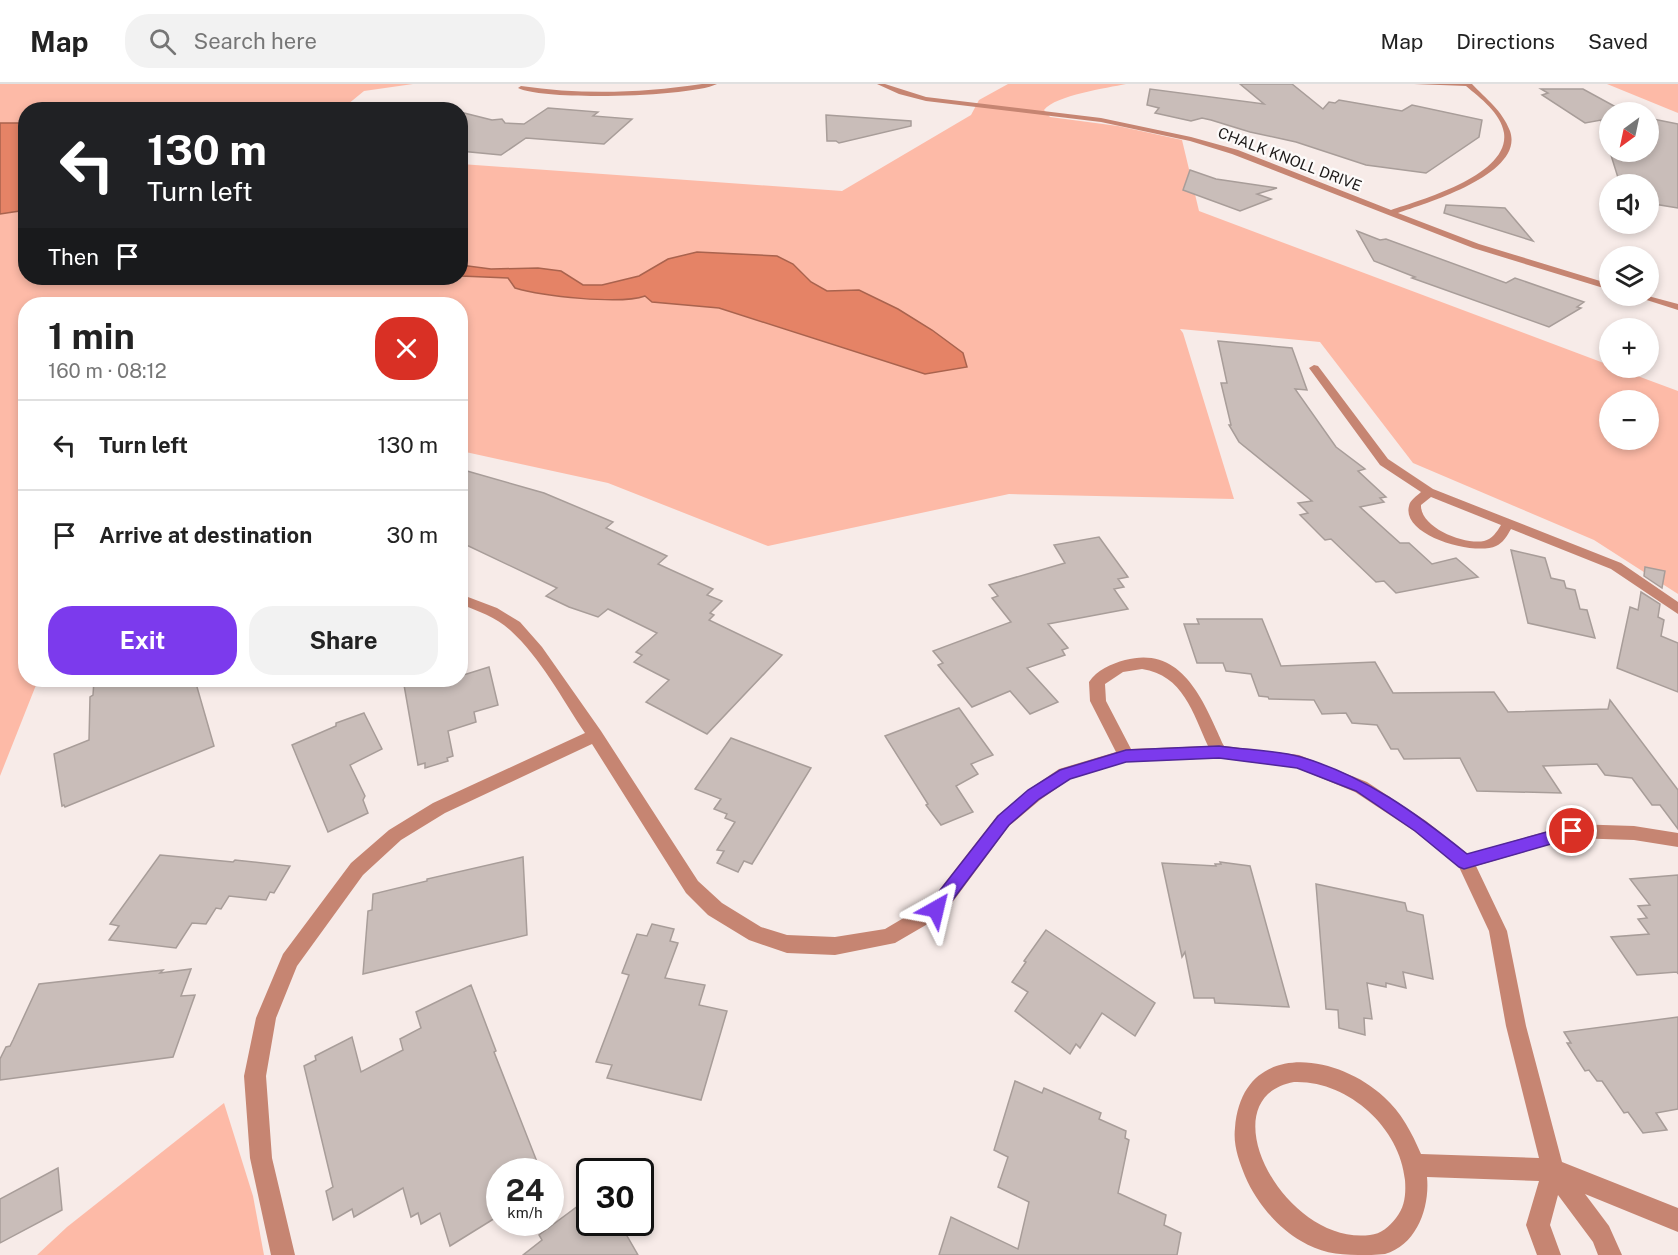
<!DOCTYPE html>
<html lang="en">
<head>
<meta charset="utf-8">
<style>
  :root { --surface:#fff; --page:#f2f2f2; --text:#222; --muted:#767676; --line:#e0e0e0; --accent:#7c3aed }
  body { margin:0; font-family:"Public Sans",sans-serif; background:var(--page); color:var(--text); height:100vh; display:flex; flex-direction:column; font-size:22px; white-space:nowrap }
  * { box-sizing:border-box; margin:0 }
  p { font-size:20px; color:var(--muted) }
  .icon { flex:none; width:33px; height:33px; fill:none; stroke:currentColor; stroke-width:2; stroke-linecap:round; stroke-linejoin:round }
  .map { position:relative; flex:1; overflow:hidden }
  .side { position:absolute; left:18px; top:213px; width:450px; height:390px; display:flex; flex-direction:column; background:var(--surface); border-radius:24px; box-shadow:0 3px 9px #0003 }
  .side>* { flex:none }
  .banner { position:absolute; left:18px; top:18px; width:450px; height:183px; border-radius:24px; box-shadow:0 3px 9px #0003; background:#202124; color:#fff; overflow:hidden }
  .needle { width:39px; rotate:213deg }
  .buttons { position:absolute; left:1599px; top:18px; display:grid; gap:12px }
  .buttons a { display:grid; place-items:center; width:60px; height:60px; border-radius:50%; background:var(--surface); box-shadow:0 3px 9px #0003; font-size:30px }
  .speed { position:absolute; left:486px; top:1074px; display:flex; gap:12px; font-size:30px; font-weight:700; text-align:center }
  .speed>* { display:grid; place-content:center; width:78px; height:78px; border-radius:50%; background:var(--surface); box-shadow:0 3px 9px #0003; line-height:1 }
  .speed small { font-size:15px; font-weight:400 }
  .speed .limit { border:3px solid #111; border-radius:9px; background:#fff; color:#111 }
  .pin { position:absolute; display:grid; place-items:center; width:51px; height:51px; color:#fff; margin:-26px; border:3px solid #fff; border-radius:50%; box-shadow:0 2px 6px #0007 }
  .me { position:absolute; width:66px; margin:-33px; rotate:37deg; stroke-linejoin:round; filter:drop-shadow(0 0 4px #0008) }
  .turn { display:flex; align-items:center; gap:21px; height:126px; padding:0 30px; font-size:27px }
  .turn .icon { width:78px; height:78px; stroke-width:2.5 }
  .turn b { display:block; font-size:42px; line-height:51px }
  .then { display:flex; align-items:center; height:57px; padding:0 30px; background:#0003; gap:12px; font-size:22px }
  .round { display:grid; place-items:center; flex:none; width:63px; height:63px; border-radius:24px; background:var(--page) }
  .summary { display:flex; align-items:center; justify-content:space-between; height:102px; padding:0 30px }
  h1 { font-size:36px; font-weight:700; line-height:45px }
  .action { display:flex; gap:12px; margin-top:auto; padding:12px 30px }
  .action a { flex:1; height:69px; border-radius:24px; background:var(--accent); color:#fff; font-size:24px; font-weight:700; line-height:69px; text-align:center }
  .action a+a { background:var(--page); color:var(--text) }
  ul { padding:0; list-style:none }
  li { display:flex; align-items:center; gap:18px; height:90px; padding:0 30px; border-top:2px solid var(--line) }
  li div { flex:1 }
  li b { display:block; font-size:22px }
  li em { font-style:normal }
  header { display:flex; align-items:center; gap:36px; box-sizing:border-box; height:84px; padding:0 30px; background:var(--surface); border-bottom:2px solid var(--line) }
  header strong { font-size:28px }
  nav { display:flex; gap:33px; margin-inline-start:auto; font-size:21px }
  .search { width:420px; height:54px; background:var(--page); display:flex; align-items:center; gap:15px; box-sizing:border-box; padding:0 21px; border-radius:24px; color:var(--muted); font-size:22px }
  .map>svg:first-child { display:block }
  .green { fill:#fdbaa7; fill-rule:evenodd }
  .water { fill:#e58366; stroke:#a9634e; stroke-width:1.5 }
  .building { fill:#c9bdb9; stroke:#a89d99; stroke-width:1.5 }
  .lines { fill:none; stroke-linecap:round; stroke-linejoin:round }
  .minor { fill:#c68572; fill-rule:evenodd }
  .route { fill:#7c3aed; stroke:#51269a; stroke-width:1.5 }
  .labels { text-anchor:middle; dominant-baseline:central; stroke-width:4.5; stroke-linejoin:round; paint-order:stroke }
  .far-street-label { font-size:15px; fill:#1c1817; stroke:#fdfbfa }
</style>
</head>
<body>
<header>
<strong>Map</strong>
<div class="search"><svg class="icon" aria-label="search" viewBox="0 0 24 24"><circle cx="10" cy="10" r="6"/><path d="M15 15l6 6"/></svg>Search here</div>
<nav><a>Map</a><a>Directions</a><a>Saved</a></nav>
</header>
<div class="map">
<svg width="1678" height="1171" viewBox="0 0 1678 1171">
  <rect width="100%" height="100%" fill="#f7ebe8"/>
  <g class="green">
    <path d="M0,0H413L364,7L342,25L26,26V194H460L461,80L842,107L971,31L979,16L1008,0H1126C1107,4 1056,11 1044,26L1050,33L1118,42L1182,56L1199,127L1609,281L1610,284H1616L1678,307V510L1594,456L1413,379L1320,258L1180,245L1183,249L1234,415L1009,410L768,462L608,399L461,367L460,220H26V596H38L0,692ZM1610,316H1648V356H1610Z"/>
    <path d="M1607,0H1678V29Z"/>
    <path d="M224,1019L253,1112L264,1171H37L67,1143Z"/>
  </g>
  <g class="water">
    <path d="M0,39H25L26,126L0,130Z"/>
    <path d="M697,168L777,172L793,180L811,198L827,207L859,206L898,225L932,246L963,269L967,283L925,290L719,224L652,218L645,212C620,221 542,212 515,204L508,194L461,192V181L491,185L538,184L561,187L583,201H602L639,192L668,175Z"/>
  </g>
  <g class="building">
    <path d="M1240,0H1292L1323,25L1329,18L1335,19L1339,16L1402,27L1412,21L1482,36L1479,53L1426,89L1366,81L1296,58L1250,48L1211,36L1202,34L1191,37L1155,29L1159,24L1147,21L1150,5L1264,20Z"/>
    <path d="M1541,5H1583L1625,28H1610V65L1601,36L1585,39L1542,11L1548,9Z"/>
    <path d="M548,24L598,28L593,32L632,35L604,60L526,54L501,71L460,67V28L492,36L502,35L505,39L524,40Z"/>
    <path d="M826,31L911,37V42L839,59L836,57H827Z"/>
    <path d="M1648,34L1678,40V124L1648,119V100H1620L1610,68H1648Z"/>
    <path d="M1190,86L1216,95L1277,104L1257,110L1271,115L1240,127L1183,106Z"/>
    <path d="M1446,121L1505,124L1533,157L1444,129Z"/>
    <path d="M1357,147L1380,156L1386,155L1506,199L1515,194L1584,218L1577,223L1581,224L1549,243L1412,194L1415,193L1374,177Z"/>
    <path d="M1218,257L1292,264L1307,306L1295,305L1336,363L1365,385L1358,387L1386,413L1380,414L1384,418L1360,423L1400,459H1409L1432,480L1456,474L1478,493L1396,509L1384,497L1376,498L1331,455L1325,456L1300,431L1308,429L1298,419L1312,417L1239,358L1229,341H1231L1221,299H1227Z"/>
    <path d="M460,385L544,409L613,438L606,444L667,472L658,480L713,505L707,511L722,517L710,529L714,531L709,536L782,571L707,650L646,618L669,596L634,578L642,571L636,568L657,549L608,525L598,533L569,523L546,512L557,504L460,458Z"/>
    <path d="M1099,453L1128,493L1118,495L1124,503L1114,505L1128,525L1048,540L1068,564L1062,566L1065,571L1027,584L1058,618L1030,630L1010,607L972,623L938,581L943,579L933,567L1011,538L992,514L998,512L989,501L1065,479L1054,461Z"/>
    <path d="M1511,466L1545,474L1551,494L1564,497L1566,504L1575,506L1580,525L1587,526L1595,554L1528,539Z"/>
    <path d="M1645,483L1665,487L1662,504L1644,492Z"/>
    <path d="M1641,508L1660,520L1658,533L1664,536L1661,552L1678,559V608L1617,584L1630,523L1638,526Z"/>
    <path d="M1197,535H1262L1281,582L1375,578L1393,609L1494,608L1508,628L1608,625L1610,616L1678,706V745L1660,721H1652L1632,694L1605,691L1597,680L1543,682L1561,709L1477,707L1460,674L1404,675L1398,665H1391L1377,641L1352,639L1346,629L1322,630L1314,616L1269,615L1268,613L1259,612L1251,590L1226,587L1223,579H1197L1184,540H1199Z"/>
    <path d="M489,583L498,621L474,628L476,638L448,647L453,672L447,674L448,677L425,684V679L418,681L404,601L423,596H460V592Z"/>
    <path d="M94,596H195L214,662L65,723L64,721L62,722L54,670L89,656L90,613L93,611Z"/>
    <path d="M959,624L993,671L971,680L978,690L956,702L973,728L941,741L926,721L928,720L885,652Z"/>
    <path d="M364,629L382,665L350,681L365,712L363,716L368,729L328,748L292,661L336,642V639Z"/>
    <path d="M731,654L811,684L752,780L744,777L738,788L717,779L724,767L717,766L735,738L725,734L727,730L714,725L721,715L695,705Z"/>
    <path d="M160,771L233,778L235,776L290,782L274,809L270,808L266,816L229,812L221,825L216,824L206,840L192,839L176,864L109,856L119,842L110,840Z"/>
    <path d="M523,773L527,851L363,890L368,827L372,826L373,810L427,797V795Z"/>
    <path d="M1220,778L1250,782L1289,923L1215,919L1214,914H1194L1185,868L1182,873L1162,779L1216,782L1215,780H1221Z"/>
    <path d="M1678,791V890L1677,888L1637,891L1611,853L1649,850L1638,835L1647,834L1638,822L1650,821L1630,795Z"/>
    <path d="M1316,800L1405,819L1407,827L1423,831L1433,895L1403,888L1406,904L1386,899V903L1367,899L1372,935L1364,934L1365,951L1339,944L1338,926L1326,925Z"/>
    <path d="M652,840L674,845L670,857L678,859L665,894L705,901L699,921L727,927L701,1016L607,994L612,981L596,978L629,891L622,889L637,850L647,852Z"/>
    <path d="M1046,846L1155,919L1135,952L1102,929L1080,964L1076,960L1070,970L1015,927L1028,908L1012,898L1026,878L1024,877Z"/>
    <path d="M191,885L181,912L195,911L173,973L0,996V975L6,963L10,962L13,956L39,900L163,886L160,889Z"/>
    <path d="M471,901L496,967L494,968L541,1088H500V1131L450,1162L440,1129L421,1140L418,1129L411,1133L403,1104L354,1133L352,1125L333,1136L326,1107L333,1103L304,982L316,976L315,972L352,953L361,988L403,966L400,955L421,944L416,928Z"/>
    <path d="M1678,933V1025L1656,1029L1667,1046L1643,1049L1628,1028L1624,1029L1602,997H1597L1589,986L1585,987L1567,959H1571L1564,948Z"/>
    <path d="M1015,997L1042,1009L1044,1004L1101,1029L1099,1035L1126,1047L1125,1054L1129,1056L1118,1109L1166,1131L1164,1141L1181,1149L1177,1171H939L951,1133L1018,1165L1029,1118L998,1103L1008,1073L994,1066Z"/>
    <path d="M58,1084L62,1126L0,1159V1115Z"/>
    <path d="M590,1113V1138H619L638,1171H523L542,1156L539,1151Z"/>
  </g>
  <g class="lines">
    <g class="minor">
      <path d="M702,0H717C691,13 544,17 518,4L521,2C582,11 641,9 702,0Z"/>
      <path d="M877,0H885L926,13L1101,34L1191,53L1238,66L1391,126C1421,116 1510,91 1504,49C1501,29 1480,14 1466,2L1414,0H1472C1486,15 1502,26 1510,47C1525,90 1427,119 1398,129L1479,160L1610,200V206L1473,164L1232,70L1190,57L1101,38L926,17L899,10Z"/>
      <path d="M1634,212H1648L1678,220V226Z"/>
      <path d="M1314,281L1318,282L1388,375L1433,405L1621,479L1678,518V530L1611,485L1511,445C1507,452 1503,459 1496,462C1475,472 1401,452 1409,422C1410,416 1417,412 1421,408L1380,381L1309,284ZM1431,413L1501,441C1497,448 1492,455 1484,457C1465,461 1420,444 1421,421Z"/>
      <path d="M460,510L497,524L520,538L542,563L601,647L698,797L722,819L761,843L787,851L835,853L885,845L929,819L997,732L1028,706L1059,685L1116,668L1090,617L1089,598C1097,586 1111,580 1125,576C1184,560 1205,621 1224,662L1299,671L1367,698L1426,737L1468,770L1572,740L1634,742L1678,749V763L1634,756L1572,754L1476,782L1507,847L1526,942L1562,1078L1678,1124V1148L1585,1110L1609,1142L1622,1171H1598L1593,1158L1558,1111L1550,1141L1561,1171H1537L1526,1141L1539,1097L1427,1093C1430,1123 1417,1161 1385,1170C1377,1171 1366,1171 1358,1171C1337,1171 1319,1168 1301,1157C1277,1143 1256,1118 1245,1092C1239,1077 1233,1061 1235,1044C1242,956 1335,968 1384,1013C1401,1028 1412,1049 1421,1070L1539,1074L1506,942L1489,847L1459,783L1414,747L1355,708L1297,684L1219,674L1126,678L1070,695L1040,716L1009,742L943,831L895,859L835,871L787,869L749,856L708,831L686,809L592,660L445,729L401,756L363,791L297,882L276,934L266,992L272,1074L295,1171H271L250,1074L244,992L256,934L283,870L351,779L389,746L433,719L585,649C562,615 541,574 510,546C496,533 478,527 460,520ZM1142,585C1183,591 1193,629 1208,662L1131,665L1106,617L1105,600L1123,588ZM1294,998C1347,996 1400,1043 1405,1096C1406,1110 1405,1123 1396,1134C1389,1143 1381,1150 1370,1151C1284,1162 1206,1014 1294,998Z"/>
    </g>
  </g>
  <path class="route" d="M1219,662C1245,666 1275,666 1301,673C1365,692 1416,729 1467,770L1572,741L1578,743L1580,747L1578,752L1572,754L1464,785L1459,783L1415,747L1356,707L1297,684L1219,674L1126,678L1070,695L1039,715L1009,741L942,830L936,832L930,830L928,825L930,819L998,732L1028,706L1060,686L1126,666Z"/>
  <g class="labels">
    <g class="far-street-label">
      <text transform="translate(1290 75) rotate(21)">CHALK KNOLL DRIVE</text>
    </g>
  </g>
</svg>
<div class="buttons">
<a><svg class="needle" viewBox="-14 -14 28 28"><path d="M0-13l5 13h-10z" fill="#e53935"/><path d="M0 13l5-13h-10z" fill="#767676"/></svg></a>
<a><svg class="icon" aria-label="sound" viewBox="0 0 24 24"><path d="M4 9h4l5-4v14l-5-4H4zM17 9q2 3 0 6"/></svg></a>
<a><svg class="icon" aria-label="layers" viewBox="0 0 24 24"><path d="M12 4l9 5-9 5-9-5zM3 14l9 5 9-5"/></svg></a>
<a>+</a>
<a>−</a>
</div>
<div class="speed"><div>24<small>km/h</small></div><div class="limit">30</div></div>
<div class="pin" style="left:1572px;top:747px;background:#d93025"><svg class="icon" aria-label="arrive" viewBox="0 0 24 24"><path d="M6 21V4h12l-3 4 3 4H6"/></svg></div>
<svg class="me" style="left:936px;top:825px" viewBox="-20 -20 40 40"><path d="M0-17L14 15 0 8-14 15z" fill="#7c3aed" stroke="#fff" stroke-width="4"/></svg>
<div class="banner">
<div class="turn"><svg class="icon" aria-label="left" viewBox="0 0 24 24"><path d="M17 20v-9H6M10 6l-5 5 5 5"/></svg><div><b>130 m</b>Turn left</div></div>
<div class="then">Then<svg class="icon" aria-label="arrive" viewBox="0 0 24 24"><path d="M6 21V4h12l-3 4 3 4H6"/></svg></div>
</div>
<section class="side">
<div class="summary"><div><h1>1 min</h1><p>160 m · 08:12</p></div><a class="round" style="background:#d93025;color:#fff"><svg class="icon" aria-label="close" viewBox="0 0 24 24"><path d="M6 6l12 12M18 6L6 18"/></svg></a></div>
<ul>
<li><svg class="icon" aria-label="left" viewBox="0 0 24 24"><path d="M17 20v-9H6M10 6l-5 5 5 5"/></svg><div><b>Turn left</b></div><em>130 m</em></li>
<li><svg class="icon" aria-label="arrive" viewBox="0 0 24 24"><path d="M6 21V4h12l-3 4 3 4H6"/></svg><div><b>Arrive at destination</b></div><em>30 m</em></li>
</ul>
<div class="action"><a>Exit</a><a>Share</a></div>
</section>
</div>
</body>
</html>
